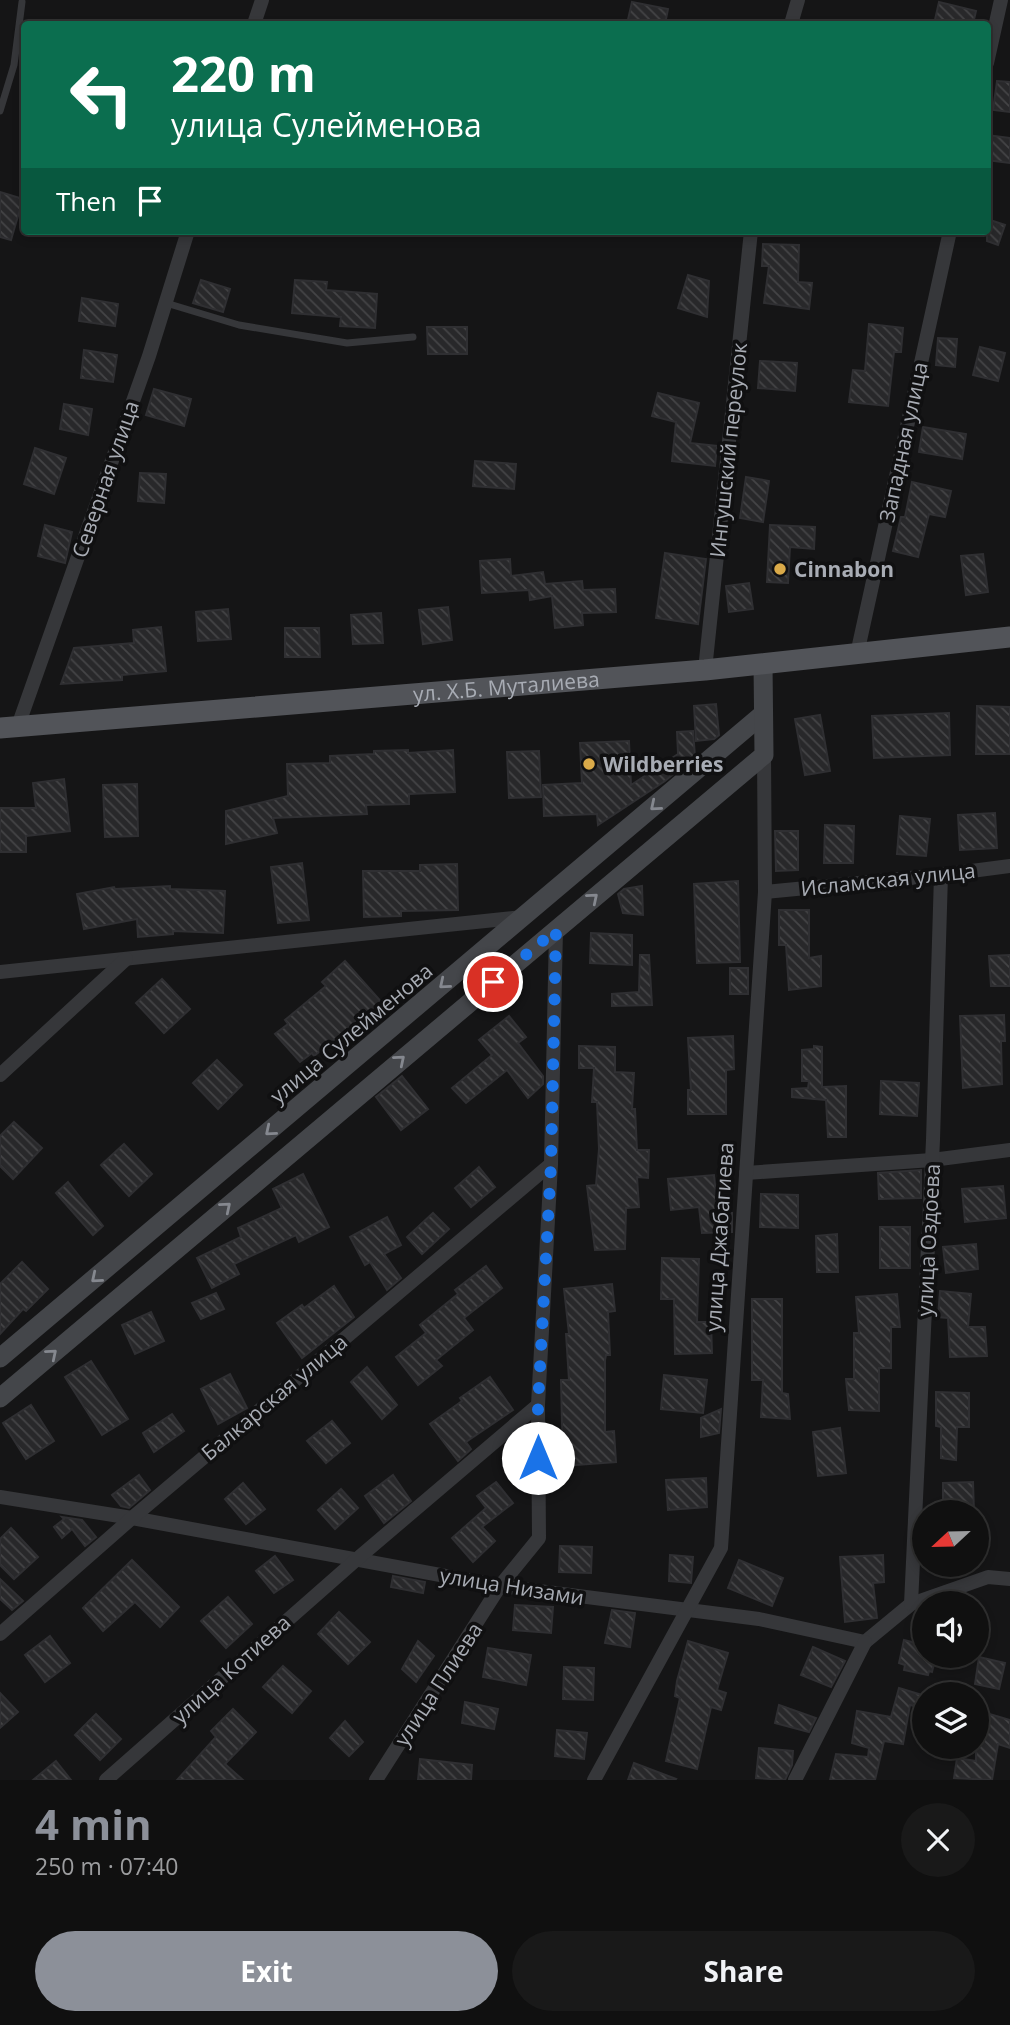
<!DOCTYPE html>
<html lang="en">
<head>
<meta charset="utf-8">
<style>
  :root { --surface:#101010; --page:#191919; --text:#f1f3f6; --muted:#9c9d9f; --line:#303030; --accent:#8c9099 }
  body { margin:0; font-family:"Open Sans",sans-serif; background:var(--page); color:var(--text); height:100vh; display:flex; flex-direction:column; font-size:26px; white-space:nowrap }
  * { box-sizing:border-box; margin:0 }
  p { font-size:23px; color:var(--muted) }
  .icon { flex:none; width:38px; height:38px; fill:none; stroke:currentColor; stroke-width:2; stroke-linecap:round; stroke-linejoin:round }
  .map { position:relative; height:1780px; overflow:hidden }
  .drawer { display:flex; flex-direction:column; background:var(--surface); flex:1 }
  .drawer>* { flex:none }
  .hud { position:absolute; left:21px; top:21px; width:970px; height:214px; border-radius:7px; box-shadow:0 4px 10px #0003,0 0 0 2px var(--line); background:#0b6e4f; color:#fff; overflow:hidden }
  .needle { width:46px; rotate:248deg }
  .tools { position:absolute; left:912px; top:1500px; display:grid; gap:14px }
  .tools a { display:grid; place-items:center; width:77px; height:77px; border-radius:50%; background:var(--surface); box-shadow:0 4px 10px #0003,0 0 0 2px var(--line); font-size:35px }
  .pin { position:absolute; display:grid; place-items:center; width:60px; height:60px; color:#fff; margin:-30px; border:4px solid #fff; border-radius:50%; box-shadow:0 2px 7px #0007 }
  .me { position:absolute; width:77px; margin:-38px; rotate:0deg; stroke-linejoin:round; filter:drop-shadow(0 0 5px #0008) }
  .turn { display:flex; align-items:center; gap:24px; height:147px; padding:0 35px; font-size:32px }
  .turn .icon { width:91px; height:91px; stroke-width:2.5 }
  .turn b { display:block; font-size:49px; line-height:60px }
  .then { display:flex; align-items:center; height:66px; padding:0 35px; background:#0003; gap:14px; font-size:26px }
  .round { display:grid; place-items:center; flex:none; width:74px; height:74px; border-radius:37px; background:var(--page) }
  .head { display:flex; align-items:center; justify-content:space-between; height:119px; padding:0 35px }
  h1 { font-size:42px; font-weight:700; line-height:52px; color:var(--accent) }
  .cta { display:flex; gap:14px; margin-top:auto; padding:14px 35px }
  .cta a { flex:1; height:80px; border-radius:42px; background:var(--accent); color:#fff; font-size:28px; font-weight:700; line-height:80px; text-align:center }
  .cta a+a { background:var(--page); color:var(--text) }
  .map>svg:first-child { display:block }
  .building { fill:url(#building-back-hatch); stroke:#2f2f32; stroke-width:2 }
  .lines { fill:none; stroke-linecap:round; stroke-linejoin:round }
  .lane { stroke:#36373a; stroke-width:7 }
  .street { stroke:#36373a; stroke-width:14 }
  .secondary { stroke:#44464a; stroke-width:19 }
  .primary { stroke:#525459; stroke-width:21 }
  .oneway { stroke:#85888f }
  .route { stroke:#1a73e8; stroke-width:12; stroke-dasharray:0 21.6 }
  .poi-dot { fill:#daaa49; stroke:#101011; stroke-width:2.5 }
  .labels { text-anchor:middle; dominant-baseline:central; stroke-width:7; stroke-linejoin:round; paint-order:stroke }
  .street-label { font-size:21px; fill:#a8acb4; stroke:#101011 }
  .poi-label { font-size:21px; font-weight:bold; fill:#a8acb4; stroke:#101011; text-anchor:start }
</style>
</head>
<body>
<div class="map">
<svg width="1010" height="1780" viewBox="0 0 1010 1780">
  <defs>
    <pattern id="building-back-hatch" width="6" height="6" patternUnits="userSpaceOnUse" patternTransform="scale(1.75)"><rect width="6" height="6" fill="#28282a"/><path d="M-1 5l2 2M0 0l6 6M5-1l2 2" fill="none" stroke="#444446"/></pattern>
  </defs>
  <rect width="100%" height="100%" fill="#151516"/>
  <g class="building">
    <path d="M632,2L668,9L665,24H627Z"/>
    <path d="M939,2L976,11L973,24H934Z"/>
    <path d="M997,81L1010,82V112L993,110Z"/>
    <path d="M987,135L1010,138V163L987,160Z"/>
    <path d="M0,192L23,199L11,240L0,237Z"/>
    <path d="M987,219L1005,225L998,245L987,241Z"/>
    <path d="M763,244L799,245L798,282L812,283L809,309L764,303L769,266H762Z"/>
    <path d="M688,275L709,281L707,317L678,308Z"/>
    <path d="M201,280L230,289L223,312L193,303Z"/>
    <path d="M295,280L327,282L326,290L377,294L375,328L340,326L341,317L292,313Z"/>
    <path d="M82,298L118,304L115,326L79,321Z"/>
    <path d="M869,324L903,328L901,352H894L888,406L849,402L853,370L865,371Z"/>
    <path d="M427,327H467V354H428Z"/>
    <path d="M938,338L957,339L955,367L936,365Z"/>
    <path d="M980,347L1005,353L998,381L973,375Z"/>
    <path d="M84,350L117,355L113,382L81,378Z"/>
    <path d="M760,361L797,363L795,391L758,388Z"/>
    <path d="M154,389L191,399L184,426L146,415Z"/>
    <path d="M658,393L699,403L690,443L717,446L715,466L672,461L676,422L652,416Z"/>
    <path d="M64,404L92,409L88,435L60,429Z"/>
    <path d="M923,427L966,434L962,459L919,452Z"/>
    <path d="M35,448L66,458L54,494L24,484Z"/>
    <path d="M475,461L516,464L514,489L473,486Z"/>
    <path d="M140,473L166,474L164,503L138,501Z"/>
    <path d="M746,477L769,481L763,522L740,518Z"/>
    <path d="M912,482L951,491L945,517L929,514L918,557L893,551L901,517H905Z"/>
    <path d="M45,525L72,532L65,563L38,556Z"/>
    <path d="M770,525L815,527L814,549L790,547L788,583L767,582Z"/>
    <path d="M665,553L706,559L698,624L656,618Z"/>
    <path d="M983,554L988,592L966,595L961,556Z"/>
    <path d="M510,559L511,576L543,572L545,584L582,581L583,590L615,589L616,612L582,613L583,625L555,628L552,596L530,600L529,590L482,593L480,561Z"/>
    <path d="M749,583L753,609L729,612L726,586Z"/>
    <path d="M448,607L452,640L423,644L419,610Z"/>
    <path d="M228,609L231,639L198,641L196,612Z"/>
    <path d="M381,613L383,643L353,644L351,615Z"/>
    <path d="M161,627L166,671L122,675V680L61,684L74,648L134,643L133,630Z"/>
    <path d="M285,628H319L320,657H285Z"/>
    <path d="M716,704L719,735L714,739L696,741L694,706Z"/>
    <path d="M977,706L1010,707V754H976Z"/>
    <path d="M949,713L950,755L874,758L872,716Z"/>
    <path d="M820,715L830,771L805,775L795,719Z"/>
    <path d="M693,731L695,756L665,781L598,825L597,814L544,816L543,785L582,783L580,743L629,741L631,785L678,754L677,732Z"/>
    <path d="M408,750V753L453,750L455,792L409,794V804L366,805L367,814L273,818L277,833L226,844V811L288,796L287,764L330,763V756L374,754V751Z"/>
    <path d="M539,751L541,797L509,798L507,752Z"/>
    <path d="M64,779L70,831L26,836V852H0V808H36L33,783Z"/>
    <path d="M137,784L138,836L105,837L103,785Z"/>
    <path d="M995,813L997,848L960,850L958,815Z"/>
    <path d="M900,816L930,819L926,856L897,854Z"/>
    <path d="M825,825L854,826L853,863H824Z"/>
    <path d="M775,831H798V870L776,871Z"/>
    <path d="M302,863L309,920L278,923L271,867Z"/>
    <path d="M457,864L458,910L401,911V916L364,917L363,871H420V865Z"/>
    <path d="M738,881L740,962L697,963L694,884Z"/>
    <path d="M170,886V889L225,891L223,933L173,931V934L138,937L137,919L84,929L77,894L114,887L115,889Z"/>
    <path d="M642,886L643,915L623,913L618,894L624,889Z"/>
    <path d="M779,910H809V958L821,956V986L789,990L786,945H779Z"/>
    <path d="M591,933L632,935V965L590,963Z"/>
    <path d="M640,955H649L652,1005L612,1006V994L639,992Z"/>
    <path d="M1010,955V986H991L989,956Z"/>
    <path d="M345,961L384,1005L361,1026L357,1021L314,1056L312,1053L300,1062L275,1034L288,1024L285,1020L326,986L322,982Z"/>
    <rect x="730" y="968" width="18" height="26"/>
    <path d="M162,979L190,1009L164,1033L136,1003Z"/>
    <path d="M1004,1015L1005,1041H1001L1002,1084L963,1088L960,1016Z"/>
    <path d="M509,1016L526,1037L518,1043L543,1076V1084L528,1098L507,1070L466,1103L452,1088L492,1055L479,1040Z"/>
    <path d="M733,1036L734,1069L726,1070V1114H688V1090H691L688,1038Z"/>
    <path d="M579,1046L615,1047V1072L634,1073L632,1109H635L637,1150H649L648,1178L637,1177L639,1207L626,1208L625,1249L595,1250L587,1186L596,1185L599,1149L597,1102H592L594,1068H579Z"/>
    <path d="M814,1046L822,1047V1087L846,1086V1137H828L826,1100L792,1097V1089L808,1088L809,1081H802V1050L814,1049Z"/>
    <path d="M217,1060L242,1085L218,1109L193,1083Z"/>
    <path d="M402,1076L428,1109L401,1130L376,1097Z"/>
    <path d="M881,1081L919,1083L917,1116L880,1114Z"/>
    <path d="M14,1122L42,1148L13,1179L0,1166V1136Z"/>
    <path d="M124,1144L152,1174L129,1196L101,1165Z"/>
    <path d="M479,1167L495,1187L471,1207L455,1188Z"/>
    <path d="M921,1170V1198L879,1199L878,1173Z"/>
    <path d="M303,1174L329,1227L299,1242L296,1235L234,1264L239,1274L212,1288L197,1258L241,1237L238,1228L282,1208L273,1189Z"/>
    <path d="M714,1175L718,1213H732V1232L702,1233L699,1207L671,1210L668,1179Z"/>
    <path d="M68,1182L103,1226L93,1235L56,1193Z"/>
    <path d="M1003,1186L1006,1218L965,1222L962,1189Z"/>
    <path d="M761,1194L798,1195V1228L760,1227Z"/>
    <path d="M433,1213L449,1229L422,1254L407,1237Z"/>
    <path d="M387,1217L401,1245L384,1254L401,1278L387,1290L370,1262L365,1265L350,1237Z"/>
    <rect x="880" y="1227" width="30" height="41"/>
    <path d="M837,1234L838,1272H817L816,1236Z"/>
    <path d="M976,1244L978,1269L946,1273L943,1247Z"/>
    <path d="M662,1258L699,1259L697,1322H711L712,1353L675,1354L674,1299H661Z"/>
    <path d="M22,1262L48,1289L26,1311L23,1309L0,1334V1284Z"/>
    <path d="M486,1266L502,1288L464,1318L473,1330L436,1360L442,1366L418,1385L396,1357L426,1333L420,1325L458,1294L455,1290Z"/>
    <path d="M612,1284L615,1311L608,1312L610,1355H606L605,1360V1432L614,1431L616,1462L563,1466L561,1380H569L566,1334H569L564,1289Z"/>
    <path d="M334,1286L354,1317L302,1358L277,1323L302,1305L304,1308Z"/>
    <path d="M940,1291L971,1294L968,1327H985L987,1356L950,1357L948,1318L938,1317Z"/>
    <path d="M216,1293L224,1309L201,1319L192,1303Z"/>
    <path d="M897,1294L900,1327H891V1368H879V1411L849,1410L846,1379H854V1333H859L856,1297Z"/>
    <path d="M752,1299H782V1393L788,1394L790,1419L761,1417L763,1380H752Z"/>
    <path d="M151,1312L164,1341L135,1354L122,1325Z"/>
    <path d="M91,1361L128,1419L102,1435L65,1377Z"/>
    <path d="M367,1367L397,1405L382,1419L351,1382Z"/>
    <path d="M230,1374L247,1408L218,1424L201,1389Z"/>
    <path d="M664,1375L707,1380L703,1413L661,1409Z"/>
    <path d="M490,1377L513,1410L466,1442L471,1449L458,1461L430,1424L462,1401L460,1398Z"/>
    <path d="M936,1392L969,1393V1427H957L956,1460L941,1458V1427L936,1426Z"/>
    <path d="M31,1405L54,1441L26,1459L3,1423Z"/>
    <path d="M721,1409L719,1433L701,1437V1418Z"/>
    <path d="M172,1414L184,1431L154,1452L143,1433Z"/>
    <path d="M332,1421L350,1443L326,1463L307,1441Z"/>
    <path d="M840,1428L846,1473L818,1476L813,1432Z"/>
    <path d="M139,1475L150,1490L129,1508L121,1506L112,1495Z"/>
    <path d="M393,1475L411,1501L384,1523L365,1496Z"/>
    <path d="M706,1478L707,1507L668,1510L666,1480Z"/>
    <path d="M496,1482L513,1503L482,1527L495,1541L473,1562L452,1538L486,1508L477,1496Z"/>
    <path d="M973,1482L974,1512H943V1483Z"/>
    <path d="M243,1483L265,1509L246,1524L225,1499Z"/>
    <path d="M341,1489L358,1508L335,1529L318,1510Z"/>
    <path d="M62,1517L82,1520L96,1537L85,1546L72,1529L62,1538L54,1527L64,1519Z"/>
    <path d="M11,1528L38,1557L14,1579L0,1565V1539Z"/>
    <path d="M560,1546L592,1547L591,1573L559,1572Z"/>
    <path d="M670,1555L693,1557L691,1583L669,1581Z"/>
    <path d="M883,1555L884,1582L873,1583L877,1618L845,1622L840,1557Z"/>
    <path d="M275,1556L293,1580L274,1593L256,1571Z"/>
    <path d="M132,1560L179,1607L160,1627L135,1602L103,1631L83,1608Z"/>
    <path d="M739,1560L783,1578L772,1606L728,1588Z"/>
    <path d="M393,1576L425,1582L423,1593L391,1587Z"/>
    <path d="M0,1579L23,1601L12,1610L0,1599Z"/>
    <path d="M228,1597L252,1624L226,1648L201,1621Z"/>
    <path d="M515,1605L553,1607L551,1633L513,1630Z"/>
    <path d="M612,1610L635,1613L630,1647L605,1643Z"/>
    <path d="M339,1612L370,1642L348,1664L318,1634Z"/>
    <path d="M50,1636L70,1663L45,1682L25,1655Z"/>
    <path d="M904,1640L924,1645V1656H936L932,1672L929,1671L928,1675L904,1670L905,1665L899,1663Z"/>
    <path d="M418,1641L434,1656L416,1682L402,1669Z"/>
    <path d="M688,1641L728,1653L717,1690L726,1693L721,1710L711,1707L697,1769L666,1761L680,1698L675,1696L677,1681Z"/>
    <path d="M813,1647L845,1661L831,1687L801,1675Z"/>
    <path d="M488,1648L531,1655L526,1685L483,1677Z"/>
    <path d="M979,1657L1005,1663L999,1689L975,1684Z"/>
    <path d="M283,1666L311,1691L292,1713L263,1687Z"/>
    <path d="M564,1667L594,1668L593,1700L563,1699Z"/>
    <path d="M899,1688L922,1695L919,1707L910,1705L903,1744L884,1741L875,1780H830L836,1754L868,1757L869,1748L852,1743L857,1711L891,1717Z"/>
    <path d="M0,1693L18,1712L0,1728Z"/>
    <path d="M465,1702L498,1709L494,1729L462,1723Z"/>
    <path d="M779,1705L816,1718L809,1732L775,1723Z"/>
    <path d="M233,1709L256,1732L225,1764L243,1780H177L216,1737L211,1731Z"/>
    <path d="M976,1710L1010,1720V1748L998,1744L992,1780L954,1778L957,1758L976,1761Z"/>
    <path d="M96,1714L121,1739L100,1760L75,1735Z"/>
    <path d="M345,1721L363,1742L349,1756L330,1738Z"/>
    <path d="M557,1730L587,1733L584,1759L555,1756Z"/>
    <path d="M759,1748L793,1751L792,1765L785,1780L756,1778Z"/>
    <path d="M420,1759L472,1765L471,1780H418Z"/>
    <path d="M56,1761L71,1780H33Z"/>
    <path d="M634,1763L676,1779L675,1780H628Z"/>
  </g>
  <g class="lines">
    <g class="lane">
      <path d="M0,111L14,65L22,2"/>
      <path d="M166,303L239,325L347,343L413,337"/>
    </g>
    <g class="street">
      <path d="M254,24L262,0"/>
      <path d="M791,24L798,0"/>
      <path d="M987,63L1001,0"/>
      <path d="M857,654L950,231"/>
      <path d="M705,670L751,231"/>
      <path d="M18,726L149,356L188,231"/>
      <path d="M765,892L941,875L1010,866"/>
      <path d="M0,972L523,917"/>
      <path d="M0,1075L126,959"/>
      <path d="M746,1173L932,1160L1010,1150"/>
      <path d="M0,1497L132,1518L500,1586L759,1619L865,1642L911,1604L988,1577L1010,1579"/>
      <path d="M911,1604L933,1140L941,875"/>
      <path d="M0,1634L132,1518L551,1164"/>
      <path d="M106,1780L357,1559L538,1405"/>
      <path d="M376,1780L500,1586L539,1538L538,1405L551,1164L556,930"/>
      <path d="M594,1780L721,1548L765,892L764,755"/>
      <path d="M795,1780L865,1642"/>
    </g>
    <g class="secondary">
      <path d="M0,1358L763,714"/>
      <path d="M0,1398L764,755L763,664"/>
    </g>
    <path class="primary" id="s1" d="M0,728L705,670L1010,637"/>
  </g>
  <defs><path id="oneway-chevron" d="M-2-3.5L2.5 0L-2 3.5" fill="none" stroke-width="1.6" stroke-linecap="round" stroke-linejoin="round" transform="scale(1.75)"/></defs>
  <g class="oneway">
    <use href="#oneway-chevron" transform="translate(655 806) rotate(140)"/>
    <use href="#oneway-chevron" transform="translate(593 898) rotate(-40)"/>
    <use href="#oneway-chevron" transform="translate(444 984) rotate(140)"/>
    <use href="#oneway-chevron" transform="translate(400 1060) rotate(-40)"/>
    <use href="#oneway-chevron" transform="translate(270 1131) rotate(140)"/>
    <use href="#oneway-chevron" transform="translate(226 1207) rotate(-40)"/>
    <use href="#oneway-chevron" transform="translate(96 1278) rotate(140)"/>
    <use href="#oneway-chevron" transform="translate(52 1354) rotate(-40)"/>
  </g>
  <g class="lines">
    <path class="route" d="M493,982L556,930L551,1164L538,1405V1458"/>
  </g>
  <g class="poi-dot">
    <circle cx="780" cy="569" r="7"/>
    <circle cx="589" cy="764" r="7"/>
  </g>
  <g class="labels">
    <g class="street-label">
      <text transform="translate(903 442) rotate(-78)">Западная улица</text>
      <text transform="translate(728 450) rotate(-84)">Ингушский переулок</text>
      <text transform="translate(105 479) rotate(-71)">Северная улица</text>
      <text stroke="none"><textPath href="#s1" startOffset="508">ул. Х.Б. Муталиева</textPath></text>
      <text transform="translate(888 879) rotate(-6)">Исламская улица</text>
      <text transform="translate(351 1033) rotate(-40)">улица Сулейменова</text>
      <text transform="translate(719 1237) rotate(-86)">улица Джабагиева</text>
      <text transform="translate(928 1240) rotate(-87)">улица Оздоева</text>
      <text transform="translate(274 1397) rotate(-40)">Балкарская улица</text>
      <text transform="translate(512 1586) rotate(9)">улица Низами</text>
      <text transform="translate(231 1669) rotate(-42)">улица Котиева</text>
      <text transform="translate(438 1684) rotate(-57)">улица Плиева</text>
    </g>
    <g class="poi-label">
      <text x="794" y="569">Cinnabon</text>
      <text x="603" y="764">Wildberries</text>
    </g>
  </g>
</svg>
<div class="tools">
<a><svg class="needle" viewBox="-14 -14 28 28"><path d="M0-13l5 13h-10z" fill="#e53935"/><path d="M0 13l5-13h-10z" fill="#9c9d9f"/></svg></a>
<a><svg class="icon" aria-label="sound" viewBox="0 0 24 24"><path d="M4 9h4l5-4v14l-5-4H4zM17 9q2 3 0 6"/></svg></a>
<a><svg class="icon" aria-label="layers" viewBox="0 0 24 24"><path d="M12 4l9 5-9 5-9-5zM3 14l9 5 9-5"/></svg></a>
</div>
<div class="pin" style="left:493px;top:982px;background:#d93025"><svg class="icon" aria-label="arrive" viewBox="0 0 24 24"><path d="M6 21V4h12l-3 4 3 4H6"/></svg></div>
<svg class="me" style="left:538px;top:1458px" viewBox="-20 -20 40 40"><circle r="19" fill="#fff"/><path d="M0-13L10 11 0 6-10 11z" fill="#1a73e8"/></svg>
<div class="hud">
<div class="turn"><svg class="icon" aria-label="left" viewBox="0 0 24 24"><path d="M17 20v-9H6M10 6l-5 5 5 5"/></svg><div><b>220 m</b>улица Сулейменова</div></div>
<div class="then">Then<svg class="icon" aria-label="arrive" viewBox="0 0 24 24"><path d="M6 21V4h12l-3 4 3 4H6"/></svg></div>
</div>
</div>
<section class="drawer">
<div class="head"><div><h1>4 min</h1><p>250 m · 07:40</p></div><a class="round"><svg class="icon" aria-label="close" viewBox="0 0 24 24"><path d="M6 6l12 12M18 6L6 18"/></svg></a></div>
<div class="cta"><a>Exit</a><a>Share</a></div>
</section>
</body>
</html>
